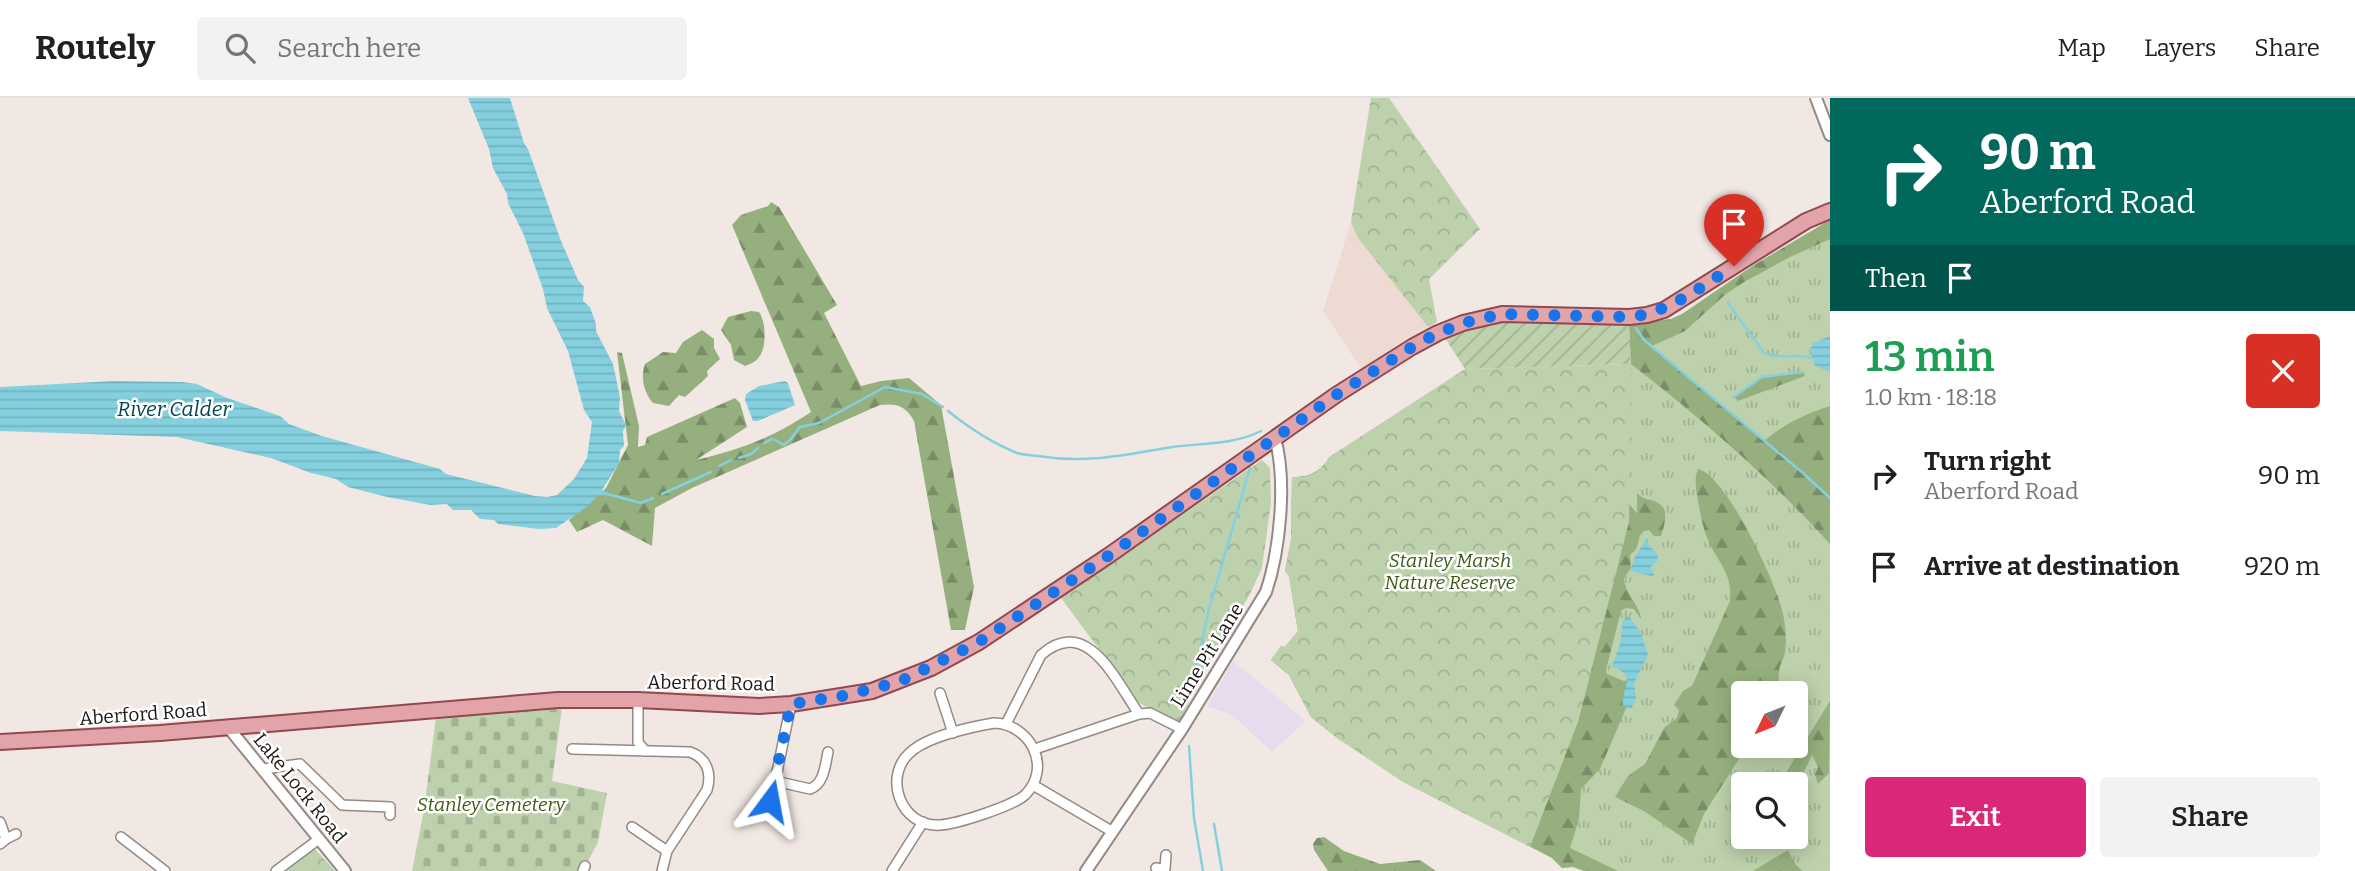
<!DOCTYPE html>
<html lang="en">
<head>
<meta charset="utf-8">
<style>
  :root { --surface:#fff; --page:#f2f2f2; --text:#202124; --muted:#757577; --line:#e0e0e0; --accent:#db2777 }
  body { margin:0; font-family:Bitter,serif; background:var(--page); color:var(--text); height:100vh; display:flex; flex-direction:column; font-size:26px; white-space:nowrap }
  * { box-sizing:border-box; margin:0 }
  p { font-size:23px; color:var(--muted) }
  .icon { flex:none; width:38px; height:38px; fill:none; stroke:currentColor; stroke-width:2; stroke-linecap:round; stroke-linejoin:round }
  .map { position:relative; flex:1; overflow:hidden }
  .panel { display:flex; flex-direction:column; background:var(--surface); width:525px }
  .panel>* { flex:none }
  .banner { background:#00695c; color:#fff; overflow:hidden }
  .needle { width:46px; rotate:227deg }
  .controls { position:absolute; left:1731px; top:583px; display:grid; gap:14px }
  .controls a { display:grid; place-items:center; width:77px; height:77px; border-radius:7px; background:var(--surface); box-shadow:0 4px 18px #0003; font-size:35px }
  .pin { position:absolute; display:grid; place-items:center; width:60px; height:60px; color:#fff; margin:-72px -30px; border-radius:50% 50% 50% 0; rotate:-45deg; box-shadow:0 0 7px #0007 }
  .pin .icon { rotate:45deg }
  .me { position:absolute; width:77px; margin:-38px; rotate:13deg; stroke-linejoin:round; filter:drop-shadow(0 0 5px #0008) }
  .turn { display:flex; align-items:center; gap:24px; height:147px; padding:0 35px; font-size:32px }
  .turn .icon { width:91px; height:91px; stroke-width:2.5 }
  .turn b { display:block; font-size:49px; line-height:60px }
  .then { display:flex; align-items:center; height:66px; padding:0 35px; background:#0003; gap:14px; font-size:26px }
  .round { display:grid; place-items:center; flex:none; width:74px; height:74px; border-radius:7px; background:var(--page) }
  .headline { display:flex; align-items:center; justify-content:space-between; height:119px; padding:0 35px }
  h1 { font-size:42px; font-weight:600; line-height:52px; color:#1e9e55 }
  .primary-button { display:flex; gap:14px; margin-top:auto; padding:14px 35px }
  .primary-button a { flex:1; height:80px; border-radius:7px; background:var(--accent); color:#fff; font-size:28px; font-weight:600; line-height:80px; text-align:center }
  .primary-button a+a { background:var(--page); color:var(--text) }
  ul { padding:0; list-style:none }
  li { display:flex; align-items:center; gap:21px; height:91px; padding:0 35px }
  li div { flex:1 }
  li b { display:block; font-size:26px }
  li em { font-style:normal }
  header { display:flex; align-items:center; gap:42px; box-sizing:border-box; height:98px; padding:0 35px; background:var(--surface); border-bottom:2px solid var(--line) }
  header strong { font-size:33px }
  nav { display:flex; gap:38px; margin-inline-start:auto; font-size:24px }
  .search { width:490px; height:63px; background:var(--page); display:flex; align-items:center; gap:18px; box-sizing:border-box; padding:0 24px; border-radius:7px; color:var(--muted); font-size:26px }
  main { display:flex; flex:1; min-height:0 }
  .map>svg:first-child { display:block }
  .commercial { fill:#e8dbee }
  .built { fill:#eddad3 }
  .grass { fill:url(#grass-tufts); fill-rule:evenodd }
  .forest { fill:url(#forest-firs) }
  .cemetery { fill:url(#cemetery-stones) }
  .park { fill:url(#park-crowns) }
  .garden { fill:url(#garden-furrows) }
  .water { fill:url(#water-rules) }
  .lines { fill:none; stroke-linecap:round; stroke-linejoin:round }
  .stream { stroke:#85d0de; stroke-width:2.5 }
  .minor-casing { stroke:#938985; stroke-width:12 }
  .tertiary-casing { stroke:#938985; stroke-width:14 }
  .primary-casing { stroke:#8f494f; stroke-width:18 }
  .minor { stroke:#fff; stroke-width:9 }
  .tertiary { stroke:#fff; stroke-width:10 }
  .primary { stroke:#e2a3a9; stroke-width:14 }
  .route { stroke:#1a73e8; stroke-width:12; stroke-dasharray:0 21.6 }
  .labels { text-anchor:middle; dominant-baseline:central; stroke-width:5; stroke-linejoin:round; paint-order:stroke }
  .park-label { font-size:19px; font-style:italic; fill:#3a5b11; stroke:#fff }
  .street-label { font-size:19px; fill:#191614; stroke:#fff }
  .water-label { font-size:21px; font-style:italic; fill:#004852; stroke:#fff }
</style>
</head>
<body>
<header>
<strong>Routely</strong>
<div class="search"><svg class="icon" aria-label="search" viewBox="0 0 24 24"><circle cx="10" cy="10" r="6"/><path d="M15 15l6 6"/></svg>Search here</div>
<nav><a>Map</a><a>Layers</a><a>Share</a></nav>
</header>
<main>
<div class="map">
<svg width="1830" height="773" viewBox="0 0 1830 773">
  <defs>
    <pattern id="grass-tufts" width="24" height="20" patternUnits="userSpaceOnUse" patternTransform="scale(1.75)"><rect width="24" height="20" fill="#bcd1ac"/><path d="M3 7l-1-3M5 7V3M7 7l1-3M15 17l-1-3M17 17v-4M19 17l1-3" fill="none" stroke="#a1b393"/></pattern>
    <pattern id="forest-firs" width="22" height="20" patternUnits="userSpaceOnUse" patternTransform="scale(1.75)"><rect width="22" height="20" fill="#95b07e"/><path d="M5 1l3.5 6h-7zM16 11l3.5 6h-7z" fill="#798e66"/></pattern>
    <pattern id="cemetery-stones" width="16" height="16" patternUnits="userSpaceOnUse" patternTransform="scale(1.75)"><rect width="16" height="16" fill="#bcd1ac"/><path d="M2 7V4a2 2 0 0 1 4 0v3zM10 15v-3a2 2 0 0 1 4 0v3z" fill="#a1b393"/></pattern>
    <pattern id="park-crowns" width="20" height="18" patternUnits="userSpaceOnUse" patternTransform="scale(1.75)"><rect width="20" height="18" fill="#bcd1ac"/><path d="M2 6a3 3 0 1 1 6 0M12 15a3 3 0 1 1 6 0" fill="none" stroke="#a1b393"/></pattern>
    <pattern id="garden-furrows" width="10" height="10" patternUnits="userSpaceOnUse" patternTransform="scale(1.75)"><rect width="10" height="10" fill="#bcd1ac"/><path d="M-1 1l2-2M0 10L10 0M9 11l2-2" fill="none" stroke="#a1b393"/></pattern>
    <pattern id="water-rules" width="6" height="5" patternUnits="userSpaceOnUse" patternTransform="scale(1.75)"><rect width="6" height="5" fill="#85d0de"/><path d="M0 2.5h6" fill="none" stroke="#72b2be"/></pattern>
  </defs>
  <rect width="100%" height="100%" fill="#f2e8e3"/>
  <path class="commercial" d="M1233,563L1306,623L1272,654L1231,616L1207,609Z"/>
  <path class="built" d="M1351,124L1358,140L1428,229L1398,246L1362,272L1323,213Z"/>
  <path class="grass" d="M1830,122V773H1584L1573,769L1562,770L1552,760L1530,749L1578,624L1631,266L1629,227L1671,221L1682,216L1754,167ZM1743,595H1796V648H1743ZM1743,686H1796V738H1743Z"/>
  <g class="forest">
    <path d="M771,104L779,109L837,207L824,215L861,288L881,283L909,280L941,307L974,489L965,532H951L914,323C906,308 897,305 880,307L692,390L655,410L652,448L603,422L577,434L569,422L606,390L628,347L617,254L622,255L639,328L638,349L645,347L647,339L735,300L740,305L747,329L696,362C741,351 772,340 811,314L732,127L741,117L768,108Z"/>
    <path d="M1830,122V141L1790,159L1744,184L1726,196L1685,233L1652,248L1764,343C1784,326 1805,316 1830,308V446C1770,380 1702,321 1631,266L1629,227L1671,221L1682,216L1754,167Z"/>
    <path d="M751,213L759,214C766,223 767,250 759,259C756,264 750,266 745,268L734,262L731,247L721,232L728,219Z"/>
    <path d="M702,232L714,241V250L720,261L707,273L708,278L685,299L679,297L669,308L653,305C644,295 640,279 645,266L663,254L676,255L683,244Z"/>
    <path d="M1803,274L1805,278L1738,303L1734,299L1762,279Z"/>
    <path d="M1342,352L1629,406L1637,415V395C1644,403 1650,400 1658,405C1670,411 1664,429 1661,438H1654L1649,432C1636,434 1641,443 1636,451C1634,454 1631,455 1630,458L1631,470L1624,480C1625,496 1639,506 1641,521L1634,511L1626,510L1621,513L1606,572L1607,576L1624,583L1633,582V594L1600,671L1581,691L1579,721L1570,750L1618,773H1584L1573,769L1562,770L1552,760L1399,678L1405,685L1336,639L1311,619L1289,577L1271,562L1281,548L1285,549L1298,533L1289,478L1285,473L1291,442L1292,379C1321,380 1321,364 1342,352Z"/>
    <path d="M1698,371C1727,377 1780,492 1784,521C1786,533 1787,547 1784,559C1782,564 1779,569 1779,574C1778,582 1780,587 1777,595H1743V648H1747L1704,716L1692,746L1644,713L1615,699L1628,678L1645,666L1664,630L1677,620L1679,612L1674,607L1683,593L1692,588L1730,503C1733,475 1718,465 1708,442C1702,428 1700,413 1697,398C1696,389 1694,380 1698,371Z"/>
    <path d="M1830,603L1829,675L1818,686L1815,677L1818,669L1812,657L1798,687L1779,686Z"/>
    <path d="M1324,739L1344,753L1380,766L1420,762L1436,773H1328L1314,752L1313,746L1317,740Z"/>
    <path d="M1788,752L1795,766L1803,773H1753Z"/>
  </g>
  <path class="cemetery" d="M563,602L552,683L607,695L598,744L583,773H412L424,712L437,611Z"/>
  <g class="park">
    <path d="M1371,0H1389L1480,131L1429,181L1437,224L1428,229L1358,140L1351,124Z"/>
    <path d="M1631,266L1629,424L1578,624L1530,749L1405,685L1336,639L1311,619L1289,577L1271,562L1281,548L1285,549L1298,533L1289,478L1285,473L1291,442L1292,379C1310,380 1320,375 1329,359L1465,271Z"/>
    <path d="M1262,362L1270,370L1271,405L1262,470L1250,496L1198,585L1179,625L1139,605L1061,500Z"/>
    <path d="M314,750L335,773H281Z"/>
  </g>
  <path class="garden" d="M1500,224L1629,227L1631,266L1465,271L1445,240L1475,228Z"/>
  <g class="water">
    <path d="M468,0H510L524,45L528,51L561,143L578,182L584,189L583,203L590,209L596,226V233L613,266L620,299L619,313L626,327L623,333L624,348L620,352L619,365L602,392L608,395L607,398L598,397L588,408L556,430L539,431L498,426L494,422L480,421L471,412H453L447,406L430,407L387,399L348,389L336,381L311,375L271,360L177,339L0,333V289L114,283L182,284L197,286L227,300L280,318L289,326L322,338L440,371L446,376L535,398L547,399L557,397L574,381L587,360L592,324L584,312L568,253L547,210L543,191L523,135L508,105L507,96L493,70L489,51Z"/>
    <path d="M1830,238V274L1815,268L1810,253L1813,245Z"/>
    <path d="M785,283L788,285L795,307L758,323H753L745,302L746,296L759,288Z"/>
    <path d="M1647,440L1650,449L1658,456L1657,464L1651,468L1654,477L1652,478L1630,473L1635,459Z"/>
    <path d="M1628,517L1641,535L1648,557L1634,585L1636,600L1631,611L1623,608C1620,591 1640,578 1612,569L1620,546L1623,523Z"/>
  </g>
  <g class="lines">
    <g class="stream">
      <path d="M1728,205L1764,255C1779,262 1795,255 1811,260"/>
      <path d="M1636,230L1644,242L1803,375L1830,400"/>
      <path d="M1734,299L1762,279L1803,274"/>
      <path d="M948,313C968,329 992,345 1017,355C1023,357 1031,357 1038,358C1087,366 1123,357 1172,349C1202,345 1233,347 1261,333"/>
      <path d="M775,342L784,347L790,342L800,329L819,325L885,289L922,296L943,309"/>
      <path d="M764,345L772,341"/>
      <path d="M739,360L751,356L758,350"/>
      <path d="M719,368L731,362"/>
      <path d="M607,396L641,405L653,400"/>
      <path d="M662,396L711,374"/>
      <path d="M1193,585L1209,511L1250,370"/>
      <path d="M1189,648L1194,720L1203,773"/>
      <path d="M1214,726L1222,773"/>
    </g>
    <g class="minor-casing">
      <g id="minor">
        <path d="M940,595L953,635"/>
        <path d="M638,602V644L645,653"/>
        <path d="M994,625C1030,626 1053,669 1025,697C1013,708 957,726 940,727C900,730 881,676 913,652C931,638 971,629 994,625Z"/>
        <path d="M1006,626L1041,557C1087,516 1116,583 1139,616"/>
        <path d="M572,651L690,654C707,660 712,675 707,692L667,753L662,773"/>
        <path d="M1035,651L1139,616L1150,615L1182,631"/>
        <path d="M263,671L300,666L342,707L390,709V717"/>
        <path d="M775,683L810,691C824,686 825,668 828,654"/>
        <path d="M1033,687L1113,734"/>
        <path d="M769,713L791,606"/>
        <path d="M0,724L6,741L0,746"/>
        <path d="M632,729L667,753"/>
        <path d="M121,739L165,773"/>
        <path d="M6,741L16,736"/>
        <path d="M1156,770L1165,771L1166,757"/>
        <path d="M276,773L319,741"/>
        <path d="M583,773L585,768"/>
        <path d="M892,773L923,724"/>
      </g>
    </g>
    <g class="tertiary-casing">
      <g id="tertiary">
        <path d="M1816,0L1830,37"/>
        <path d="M228,629L345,773"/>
        <path d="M1086,773L1182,631L1266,494C1280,452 1287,383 1275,340"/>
      </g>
    </g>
    <g class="primary-casing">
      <path id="primary" d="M0,644L160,635L558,602H638L759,608L791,606L872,593L931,570L979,544L1108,458L1336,297L1412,249L1438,235L1463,225L1502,216L1629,219L1647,217L1664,212L1806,123L1830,113"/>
    </g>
    <use href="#minor" class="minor"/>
    <use href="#tertiary" class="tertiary"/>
    <use href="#primary" class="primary"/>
  </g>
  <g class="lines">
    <path class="route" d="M770,703L791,606L842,598L899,584L979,544L1108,458L1336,297L1412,249L1434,237L1463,225L1502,216L1629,219C1669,215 1700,189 1734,168"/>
  </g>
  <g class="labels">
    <g class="park-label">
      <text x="1450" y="462">Stanley Marsh<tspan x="1450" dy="22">Nature Reserve</tspan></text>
      <text x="491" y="706">Stanley Cemetery</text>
    </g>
    <g class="street-label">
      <text transform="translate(1207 557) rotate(-58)">Lime Pit Lane</text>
      <text transform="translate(711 585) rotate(1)">Aberford Road</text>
      <text transform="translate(143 616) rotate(-4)">Aberford Road</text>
      <text transform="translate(300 690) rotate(51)">Lake Lock Road</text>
    </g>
    <g class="water-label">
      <text x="174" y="311">River Calder</text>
    </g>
  </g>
</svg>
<div class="controls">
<a><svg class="needle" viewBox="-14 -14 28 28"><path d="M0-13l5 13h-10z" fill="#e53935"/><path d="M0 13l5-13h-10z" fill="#757577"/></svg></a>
<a><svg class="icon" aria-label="search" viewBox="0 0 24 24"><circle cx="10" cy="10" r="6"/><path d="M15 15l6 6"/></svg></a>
</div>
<div class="pin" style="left:1734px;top:168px;background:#d93025"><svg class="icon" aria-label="arrive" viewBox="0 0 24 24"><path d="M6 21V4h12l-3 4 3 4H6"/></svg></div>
<svg class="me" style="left:770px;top:703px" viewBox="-20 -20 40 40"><path d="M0-17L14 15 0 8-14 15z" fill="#1a73e8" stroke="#fff" stroke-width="4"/></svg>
</div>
<section class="panel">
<div class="banner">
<div class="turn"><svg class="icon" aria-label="right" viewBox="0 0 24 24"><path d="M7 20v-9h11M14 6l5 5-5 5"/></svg><div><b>90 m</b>Aberford Road</div></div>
<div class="then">Then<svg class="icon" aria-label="arrive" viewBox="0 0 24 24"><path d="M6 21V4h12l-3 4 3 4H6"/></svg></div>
</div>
<div class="headline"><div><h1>13 min</h1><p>1.0 km · 18:18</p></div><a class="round" style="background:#d93025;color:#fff"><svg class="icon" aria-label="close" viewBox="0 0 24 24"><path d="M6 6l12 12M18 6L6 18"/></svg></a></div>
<ul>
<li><svg class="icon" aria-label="right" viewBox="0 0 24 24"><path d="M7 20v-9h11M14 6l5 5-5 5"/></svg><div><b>Turn right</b><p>Aberford Road</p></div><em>90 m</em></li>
<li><svg class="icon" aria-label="arrive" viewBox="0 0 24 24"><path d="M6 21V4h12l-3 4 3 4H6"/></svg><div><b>Arrive at destination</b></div><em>920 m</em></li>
</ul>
<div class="primary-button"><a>Exit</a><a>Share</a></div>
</section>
</main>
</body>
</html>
